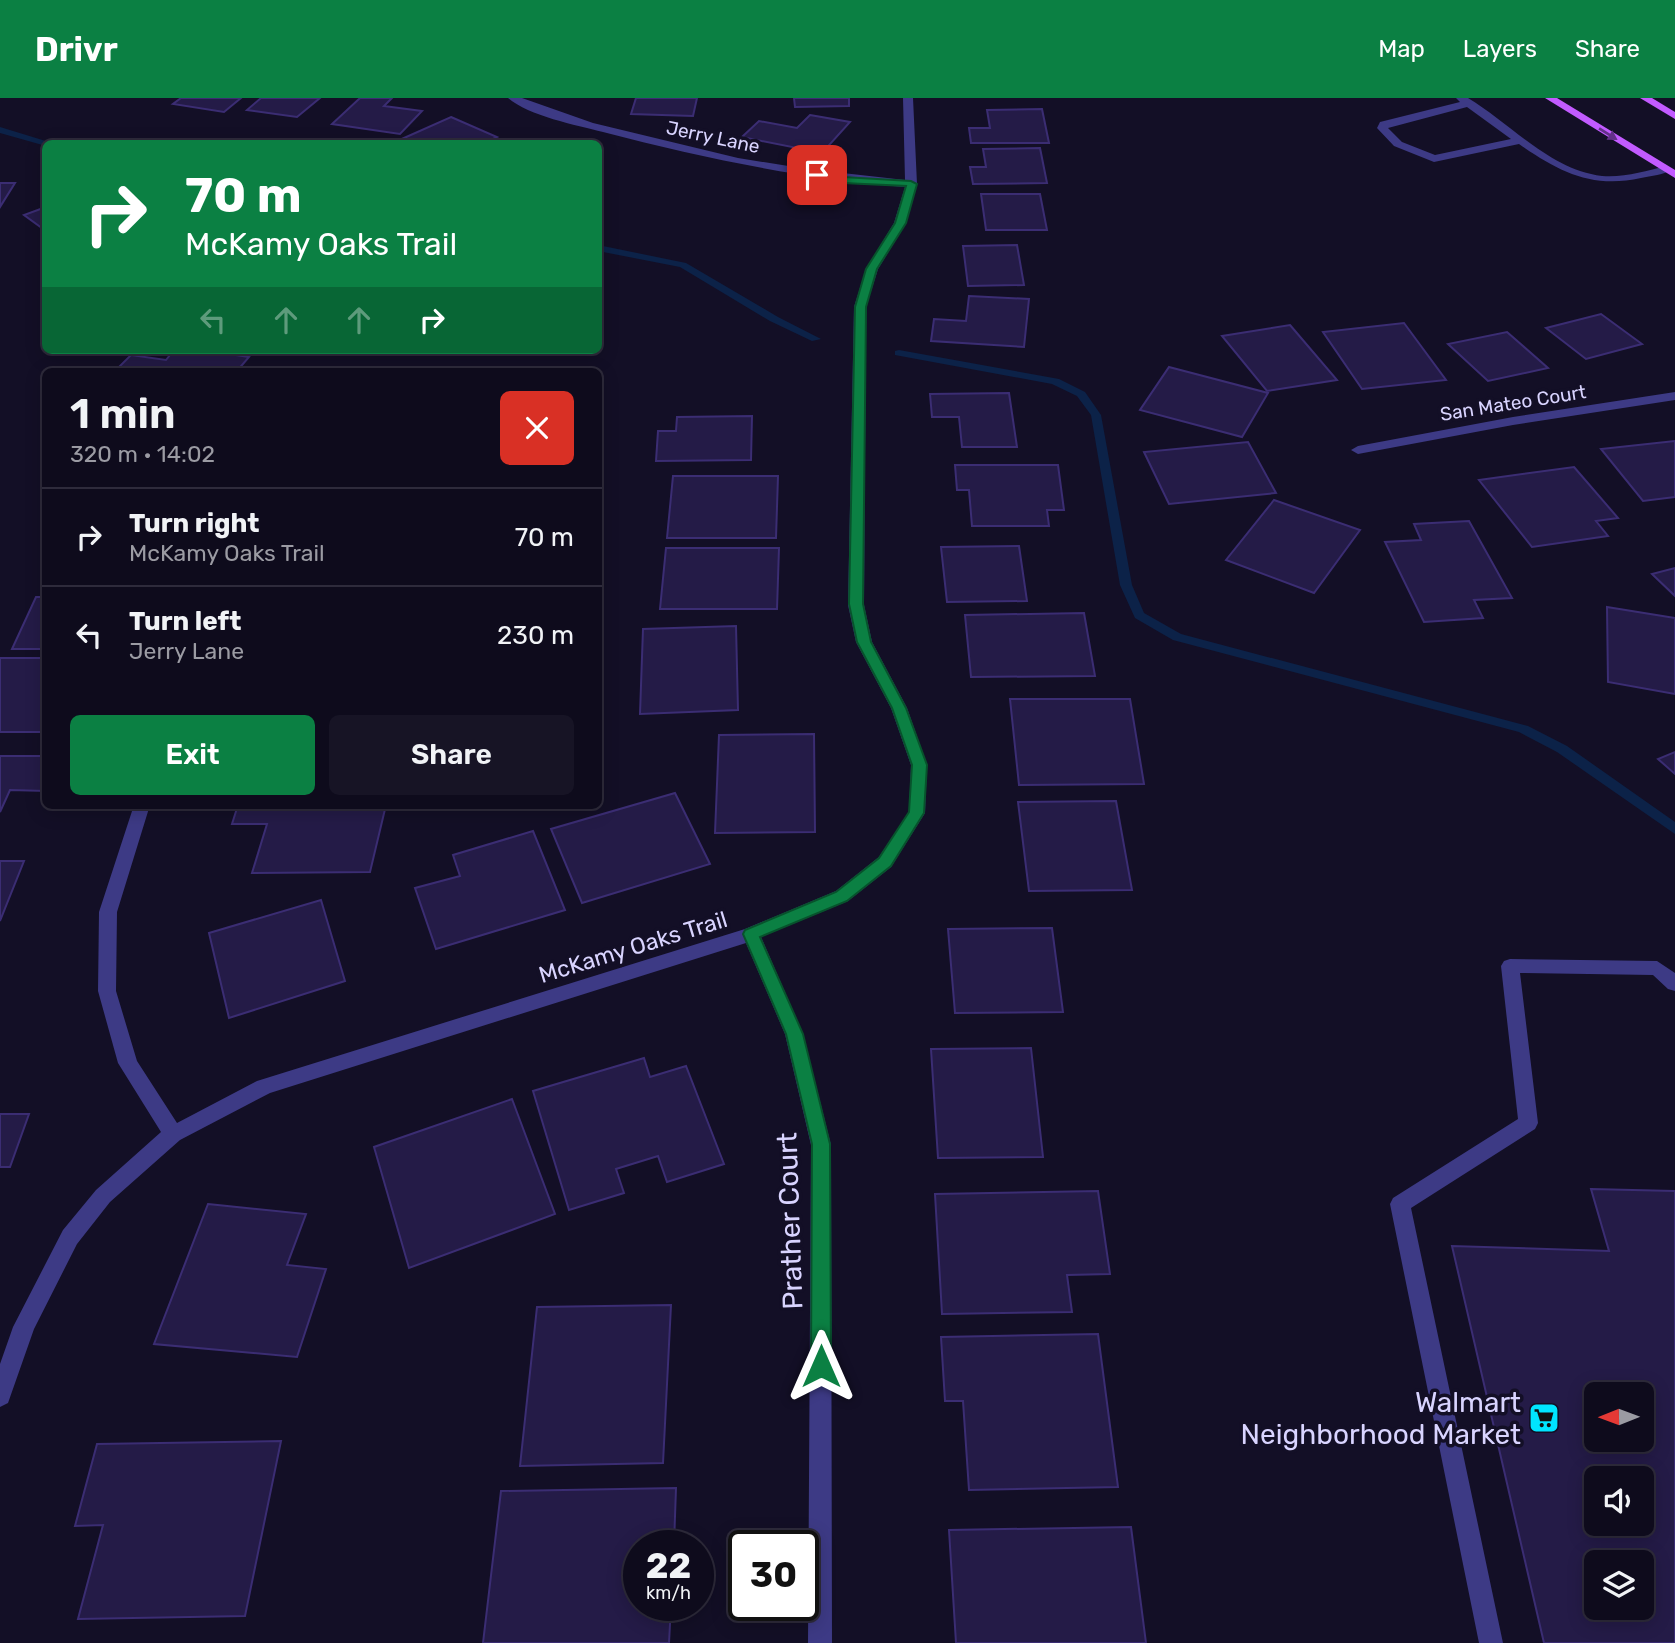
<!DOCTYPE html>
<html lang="en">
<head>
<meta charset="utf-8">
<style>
  :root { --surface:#0e0b1c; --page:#171425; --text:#f1f3f6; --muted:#9b9ba3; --line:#2e2b3b; --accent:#0b8043 }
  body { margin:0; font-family:Rubik,sans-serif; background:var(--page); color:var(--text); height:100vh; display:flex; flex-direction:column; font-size:26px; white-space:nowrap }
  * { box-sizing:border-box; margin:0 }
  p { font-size:23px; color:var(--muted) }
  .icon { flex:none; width:38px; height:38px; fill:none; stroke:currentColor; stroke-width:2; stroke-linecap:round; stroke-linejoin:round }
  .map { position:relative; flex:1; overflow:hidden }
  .side { position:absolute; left:42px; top:270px; width:560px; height:441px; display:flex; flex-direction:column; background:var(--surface); border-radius:10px; box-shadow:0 4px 18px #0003,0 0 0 2px var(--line) }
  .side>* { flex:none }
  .hud { position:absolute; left:42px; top:42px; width:560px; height:214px; border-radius:10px; box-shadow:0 4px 18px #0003,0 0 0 2px var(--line); background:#0b8043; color:#fff; overflow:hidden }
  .needle { width:46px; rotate:269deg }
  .controls { position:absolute; left:1584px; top:1284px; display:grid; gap:14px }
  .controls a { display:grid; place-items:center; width:70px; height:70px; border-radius:10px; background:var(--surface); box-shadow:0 4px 18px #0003,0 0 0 2px var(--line); font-size:35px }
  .speed { position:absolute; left:623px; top:1432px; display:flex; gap:14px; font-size:35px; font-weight:700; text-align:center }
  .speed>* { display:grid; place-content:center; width:91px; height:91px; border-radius:50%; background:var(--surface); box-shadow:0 4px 18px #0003,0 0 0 2px var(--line); line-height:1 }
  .speed small { font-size:18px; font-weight:400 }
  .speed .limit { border:4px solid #111; border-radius:10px; background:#fff; color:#111 }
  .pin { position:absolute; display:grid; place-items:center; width:60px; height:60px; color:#fff; margin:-30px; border-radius:14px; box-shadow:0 4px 10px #0006 }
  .me { position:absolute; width:77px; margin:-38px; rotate:0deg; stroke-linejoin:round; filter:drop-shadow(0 0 5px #0008) }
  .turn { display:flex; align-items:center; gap:24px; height:147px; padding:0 28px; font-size:32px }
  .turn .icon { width:91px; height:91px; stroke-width:2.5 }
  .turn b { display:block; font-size:49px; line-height:60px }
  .lanes { display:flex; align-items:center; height:66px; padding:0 28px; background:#0003; justify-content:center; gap:35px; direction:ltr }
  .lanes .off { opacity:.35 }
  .round { display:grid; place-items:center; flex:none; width:74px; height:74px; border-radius:10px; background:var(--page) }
  .overview { display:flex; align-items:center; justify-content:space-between; height:119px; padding:0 28px }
  h1 { font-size:42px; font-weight:600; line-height:52px }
  .cta { display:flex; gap:14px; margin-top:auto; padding:14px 28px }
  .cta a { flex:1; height:80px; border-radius:10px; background:var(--accent); color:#fff; font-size:28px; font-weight:600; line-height:80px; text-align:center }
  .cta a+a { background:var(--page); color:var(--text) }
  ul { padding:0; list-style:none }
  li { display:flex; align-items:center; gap:21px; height:98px; padding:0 28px; border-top:2px solid var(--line) }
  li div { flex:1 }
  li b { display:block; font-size:26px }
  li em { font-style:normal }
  header { display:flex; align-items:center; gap:42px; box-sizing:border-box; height:98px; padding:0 35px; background:var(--accent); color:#fff }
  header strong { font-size:33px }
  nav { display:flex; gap:38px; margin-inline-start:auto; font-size:24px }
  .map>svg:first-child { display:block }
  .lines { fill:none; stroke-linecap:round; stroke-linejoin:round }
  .stream { fill:#0c2248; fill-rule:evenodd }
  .building { fill:#241b47; stroke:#3b2d73; stroke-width:2; fill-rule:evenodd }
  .minor { fill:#3d3a85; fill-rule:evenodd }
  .major { fill:#c25bff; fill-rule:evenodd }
  .oneway { fill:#623188 }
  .route { fill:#0b8043; stroke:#07532c; stroke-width:2 }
  .labels { text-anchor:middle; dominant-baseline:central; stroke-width:7; stroke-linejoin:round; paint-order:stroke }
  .far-street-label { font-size:19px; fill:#d9d4ff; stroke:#130f26 }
  .street-label { font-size:23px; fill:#d9d4ff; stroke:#130f26 }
  .near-street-label { font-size:28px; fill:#d9d4ff; stroke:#130f26 }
  .near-poi-label { font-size:28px; fill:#d9d4ff; stroke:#130f26; text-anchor:end }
</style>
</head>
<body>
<header>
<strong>Drivr</strong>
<nav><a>Map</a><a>Layers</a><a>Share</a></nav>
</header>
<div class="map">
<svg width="1675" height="1545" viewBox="0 0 1675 1545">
  <rect width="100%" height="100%" fill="#130f26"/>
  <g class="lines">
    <g class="stream">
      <path d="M0,29L49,44L50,46H46V48L0,35Z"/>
      <path d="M598,147L686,165L778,219L821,241L812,243L770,223L680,169L598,153Z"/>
      <path d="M899,252L1059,281L1085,294L1101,317L1132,487L1144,515L1181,536L1528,628L1567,648L1675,724V736L1557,654L1519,634L1173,542L1135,520L1120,487L1091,317L1077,298L1052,286L895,257V253Z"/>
    </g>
  </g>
  <g class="building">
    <path d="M181,0H241L224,14L173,6Z"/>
    <path d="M261,0H320L297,19L247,12Z"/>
    <path d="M360,0H392L384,8L422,13L400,36L332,26Z"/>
    <path d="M636,0H697L693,18L631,16Z"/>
    <path d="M794,0H849V8L795,9Z"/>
    <path d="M1042,11L1049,45H971L969,30H990L987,12Z"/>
    <path d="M810,17L850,24L822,55L742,39L759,23L797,30Z"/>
    <path d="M451,19L497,39L483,46L395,44Z"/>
    <path d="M1040,50L1047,85L973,86L970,69H986L983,51Z"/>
    <path d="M0,85H15L0,109Z"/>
    <path d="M981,96H1040L1047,132H986Z"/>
    <path d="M46,109V133L24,117Z"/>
    <path d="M1017,147L1024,187L968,188L963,148Z"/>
    <path d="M969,198L1029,201L1024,249L931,243L934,221L966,223Z"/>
    <path d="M1601,216L1642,246L1586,261L1546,230Z"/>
    <path d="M1404,225L1446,282L1362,291L1323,234Z"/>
    <path d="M1290,227L1337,282L1267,293L1222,238Z"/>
    <path d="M1507,234L1548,270L1488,283L1448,246Z"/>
    <path d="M174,252H202L249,259L237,273H115L131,257L166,262Z"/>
    <path d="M1169,269L1268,295L1242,339L1140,312Z"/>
    <path d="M1009,295L1017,349H962L959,319H932L930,296Z"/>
    <path d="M752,318L751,362L656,363L658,333H676L677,319Z"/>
    <path d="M1675,343V399L1643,403L1601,351Z"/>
    <path d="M1248,344L1276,395L1169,406L1144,354Z"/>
    <path d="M955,367H1058L1064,412H1047L1049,428H972L969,392H957Z"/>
    <path d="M1574,369L1618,420L1596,423L1608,438L1532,449L1479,382Z"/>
    <path d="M673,378H778L776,440H667Z"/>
    <path d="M1274,402L1360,432L1314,495L1226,462Z"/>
    <path d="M1469,423L1512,500L1474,502L1483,520L1424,524L1385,444L1421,442L1414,426Z"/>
    <path d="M1019,448L1027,503L947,504L941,449Z"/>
    <path d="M666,450H779L777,511H660Z"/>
    <path d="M1675,470V498L1652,476Z"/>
    <path d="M36,499H46V551H12Z"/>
    <path d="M1607,509L1675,520V596L1608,584Z"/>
    <path d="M1084,515L1095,578L971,579L965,517Z"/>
    <path d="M736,528L738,612L640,616L643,531Z"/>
    <path d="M0,560H46L43,610H46V634H0Z"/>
    <path d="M1010,601H1130L1144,686L1019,687Z"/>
    <path d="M814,636L815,734L715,735L719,637Z"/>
    <path d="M1675,654V676L1658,661Z"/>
    <path d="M0,658H46V693L10,692L0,714Z"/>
    <path d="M675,695L710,766L582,805L551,731Z"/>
    <path d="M1116,703L1132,792L1029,793L1018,704Z"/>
    <path d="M238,707H386L370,774L252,775L267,726H232Z"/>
    <path d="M533,733L565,812L436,851L415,790L460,778L453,757Z"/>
    <path d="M0,763H24L0,823Z"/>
    <path d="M321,802L345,883L229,920L209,835Z"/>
    <path d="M1052,830L1063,914L955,915L948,831Z"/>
    <path d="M1031,950L1043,1059L938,1060L931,951Z"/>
    <path d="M644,960L650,979L686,968L724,1066L667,1084L658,1058L616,1071L624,1095L569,1112L533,993Z"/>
    <path d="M512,1001L555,1116L409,1170L374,1049Z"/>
    <path d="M0,1016H29L10,1069H0Z"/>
    <path d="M1591,1091L1675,1093V1545H1544L1452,1148L1609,1153ZM1596,1297H1642V1342H1596ZM1596,1381H1642V1426H1596ZM1596,1465H1642V1510H1596Z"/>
    <path d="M1098,1093L1110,1176L1067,1177L1072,1214L942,1216L935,1096Z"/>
    <path d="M208,1106L306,1116L287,1167L326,1171L297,1259L154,1246Z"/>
    <path d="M671,1207L663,1365L520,1368L537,1209Z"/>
    <path d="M1098,1236L1118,1389L969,1392L963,1303H945L941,1239Z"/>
    <path d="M281,1343L245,1518L78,1521L103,1427L75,1428L97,1346Z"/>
    <path d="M676,1390L674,1447H639V1507H671L669,1545H483L501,1393Z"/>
    <path d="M1131,1429L1146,1545H956L949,1432Z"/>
  </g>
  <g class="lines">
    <g class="minor">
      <path d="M508,0H522L593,25L738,60L807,71L905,82L903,0H913L917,86L906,125L878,171L866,209L864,507L872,544L907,610L927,667L925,715L891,769L848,803L761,839L803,936L831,1047L832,1545H808L811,1047L785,936L746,845L270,995L180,1042L110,1104L77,1146L34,1231L8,1305L0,1309V1266L13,1229L63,1132L96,1092L161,1034L118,965L98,893L99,814L134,707H150L117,814L116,893L137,963L177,1025L257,983L745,831L836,793L879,759L909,714L911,667L891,610L856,544L848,507L854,209L866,171L894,125L905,89C802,81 703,60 603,34C576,27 529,18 508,0Z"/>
      <path d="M1456,0H1468C1510,25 1550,72 1602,78C1623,80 1646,73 1666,68L1672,71C1664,77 1651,78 1641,80C1591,91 1558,73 1519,46L1434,64L1394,48L1377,30L1380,24L1460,4ZM1467,9L1511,41L1435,57L1402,44L1388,30Z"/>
      <path d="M1675,294V302L1513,327L1358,356L1351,352L1358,348L1513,319Z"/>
      <path d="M1510,861L1657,863L1675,875V893L1668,891L1653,877L1520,875L1538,1025L1535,1031L1411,1110L1503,1545H1479L1390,1106L1393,1100L1518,1021L1501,868L1504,863Z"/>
    </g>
    <g class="major">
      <path d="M1545,0H1557L1675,72V80Z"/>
      <path d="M1640,0H1652L1675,14V21Z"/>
    </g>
  </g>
  <defs><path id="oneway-solid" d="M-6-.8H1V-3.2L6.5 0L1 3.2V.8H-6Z" transform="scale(1.75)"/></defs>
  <use class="oneway" href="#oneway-solid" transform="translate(1608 36) rotate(32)"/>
  <path class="route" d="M817,74L843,79L911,83L917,86L906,125L877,171L866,209L863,506L871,544L906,610L927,667L924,715L891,768L847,803L760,839L803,936L830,1046L831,1268L828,1275L821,1277L814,1275L811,1268L812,1046L786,936L743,836L745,832L836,794L879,760L909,714L912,667L892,610L857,544L849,506L855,209L866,171L895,125L906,88L843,85L814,79L812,77Z"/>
  <defs>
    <g id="supermarket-square" transform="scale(1.575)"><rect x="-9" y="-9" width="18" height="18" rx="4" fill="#00e5ff" stroke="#130f26"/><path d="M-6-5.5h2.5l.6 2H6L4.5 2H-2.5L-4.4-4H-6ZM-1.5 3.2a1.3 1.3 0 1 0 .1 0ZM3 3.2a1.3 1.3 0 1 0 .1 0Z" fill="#111"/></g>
  </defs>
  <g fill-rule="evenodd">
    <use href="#supermarket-square" x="1544" y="1320"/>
  </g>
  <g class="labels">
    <g class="far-street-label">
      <text transform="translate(713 39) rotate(12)">Jerry Lane</text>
      <text transform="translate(1513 305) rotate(-9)">San Mateo Court</text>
    </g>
    <g class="street-label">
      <text transform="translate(633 849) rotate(-17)">McKamy Oaks Trail</text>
    </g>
    <g class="near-street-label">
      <text transform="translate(790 1123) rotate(-92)">Prather Court</text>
    </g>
    <g class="near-poi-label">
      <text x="1521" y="1304">Walmart<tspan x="1521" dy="32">Neighborhood Market</tspan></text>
    </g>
  </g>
</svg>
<div class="controls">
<a><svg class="needle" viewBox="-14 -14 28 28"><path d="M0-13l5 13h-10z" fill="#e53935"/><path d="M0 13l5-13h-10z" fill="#9b9ba3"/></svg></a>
<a><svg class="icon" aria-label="sound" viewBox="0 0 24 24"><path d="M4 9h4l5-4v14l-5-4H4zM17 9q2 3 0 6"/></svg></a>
<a><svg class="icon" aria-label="layers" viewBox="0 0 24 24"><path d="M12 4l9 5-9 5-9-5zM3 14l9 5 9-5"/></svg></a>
</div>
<div class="speed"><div>22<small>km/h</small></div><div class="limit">30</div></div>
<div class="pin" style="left:817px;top:77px;background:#d93025"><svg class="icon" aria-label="arrive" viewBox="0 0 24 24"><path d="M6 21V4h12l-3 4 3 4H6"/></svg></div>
<svg class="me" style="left:821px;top:1268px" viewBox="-20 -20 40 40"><path d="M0-17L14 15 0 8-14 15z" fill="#0b8043" stroke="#fff" stroke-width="4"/></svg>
<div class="hud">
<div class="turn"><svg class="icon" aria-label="right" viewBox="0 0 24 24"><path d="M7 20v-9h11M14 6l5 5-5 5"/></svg><div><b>70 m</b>McKamy Oaks Trail</div></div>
<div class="lanes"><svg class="icon off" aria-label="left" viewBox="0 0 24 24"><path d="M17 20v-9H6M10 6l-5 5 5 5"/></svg><svg class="icon off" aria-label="ahead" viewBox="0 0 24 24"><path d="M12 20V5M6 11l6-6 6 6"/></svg><svg class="icon off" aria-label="ahead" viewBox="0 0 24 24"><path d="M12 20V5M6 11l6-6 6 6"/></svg><svg class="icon" aria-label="right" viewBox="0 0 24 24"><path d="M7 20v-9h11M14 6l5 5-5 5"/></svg></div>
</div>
<section class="side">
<div class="overview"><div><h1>1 min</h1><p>320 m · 14:02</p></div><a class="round" style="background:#d93025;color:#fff"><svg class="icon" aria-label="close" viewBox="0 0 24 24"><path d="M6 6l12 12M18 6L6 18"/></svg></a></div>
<ul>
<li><svg class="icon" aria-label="right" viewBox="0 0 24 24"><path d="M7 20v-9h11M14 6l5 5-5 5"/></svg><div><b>Turn right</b><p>McKamy Oaks Trail</p></div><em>70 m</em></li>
<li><svg class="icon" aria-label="left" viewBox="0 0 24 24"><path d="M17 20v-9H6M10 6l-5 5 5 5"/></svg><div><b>Turn left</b><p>Jerry Lane</p></div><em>230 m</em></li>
</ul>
<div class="cta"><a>Exit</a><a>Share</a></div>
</section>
</div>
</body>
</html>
